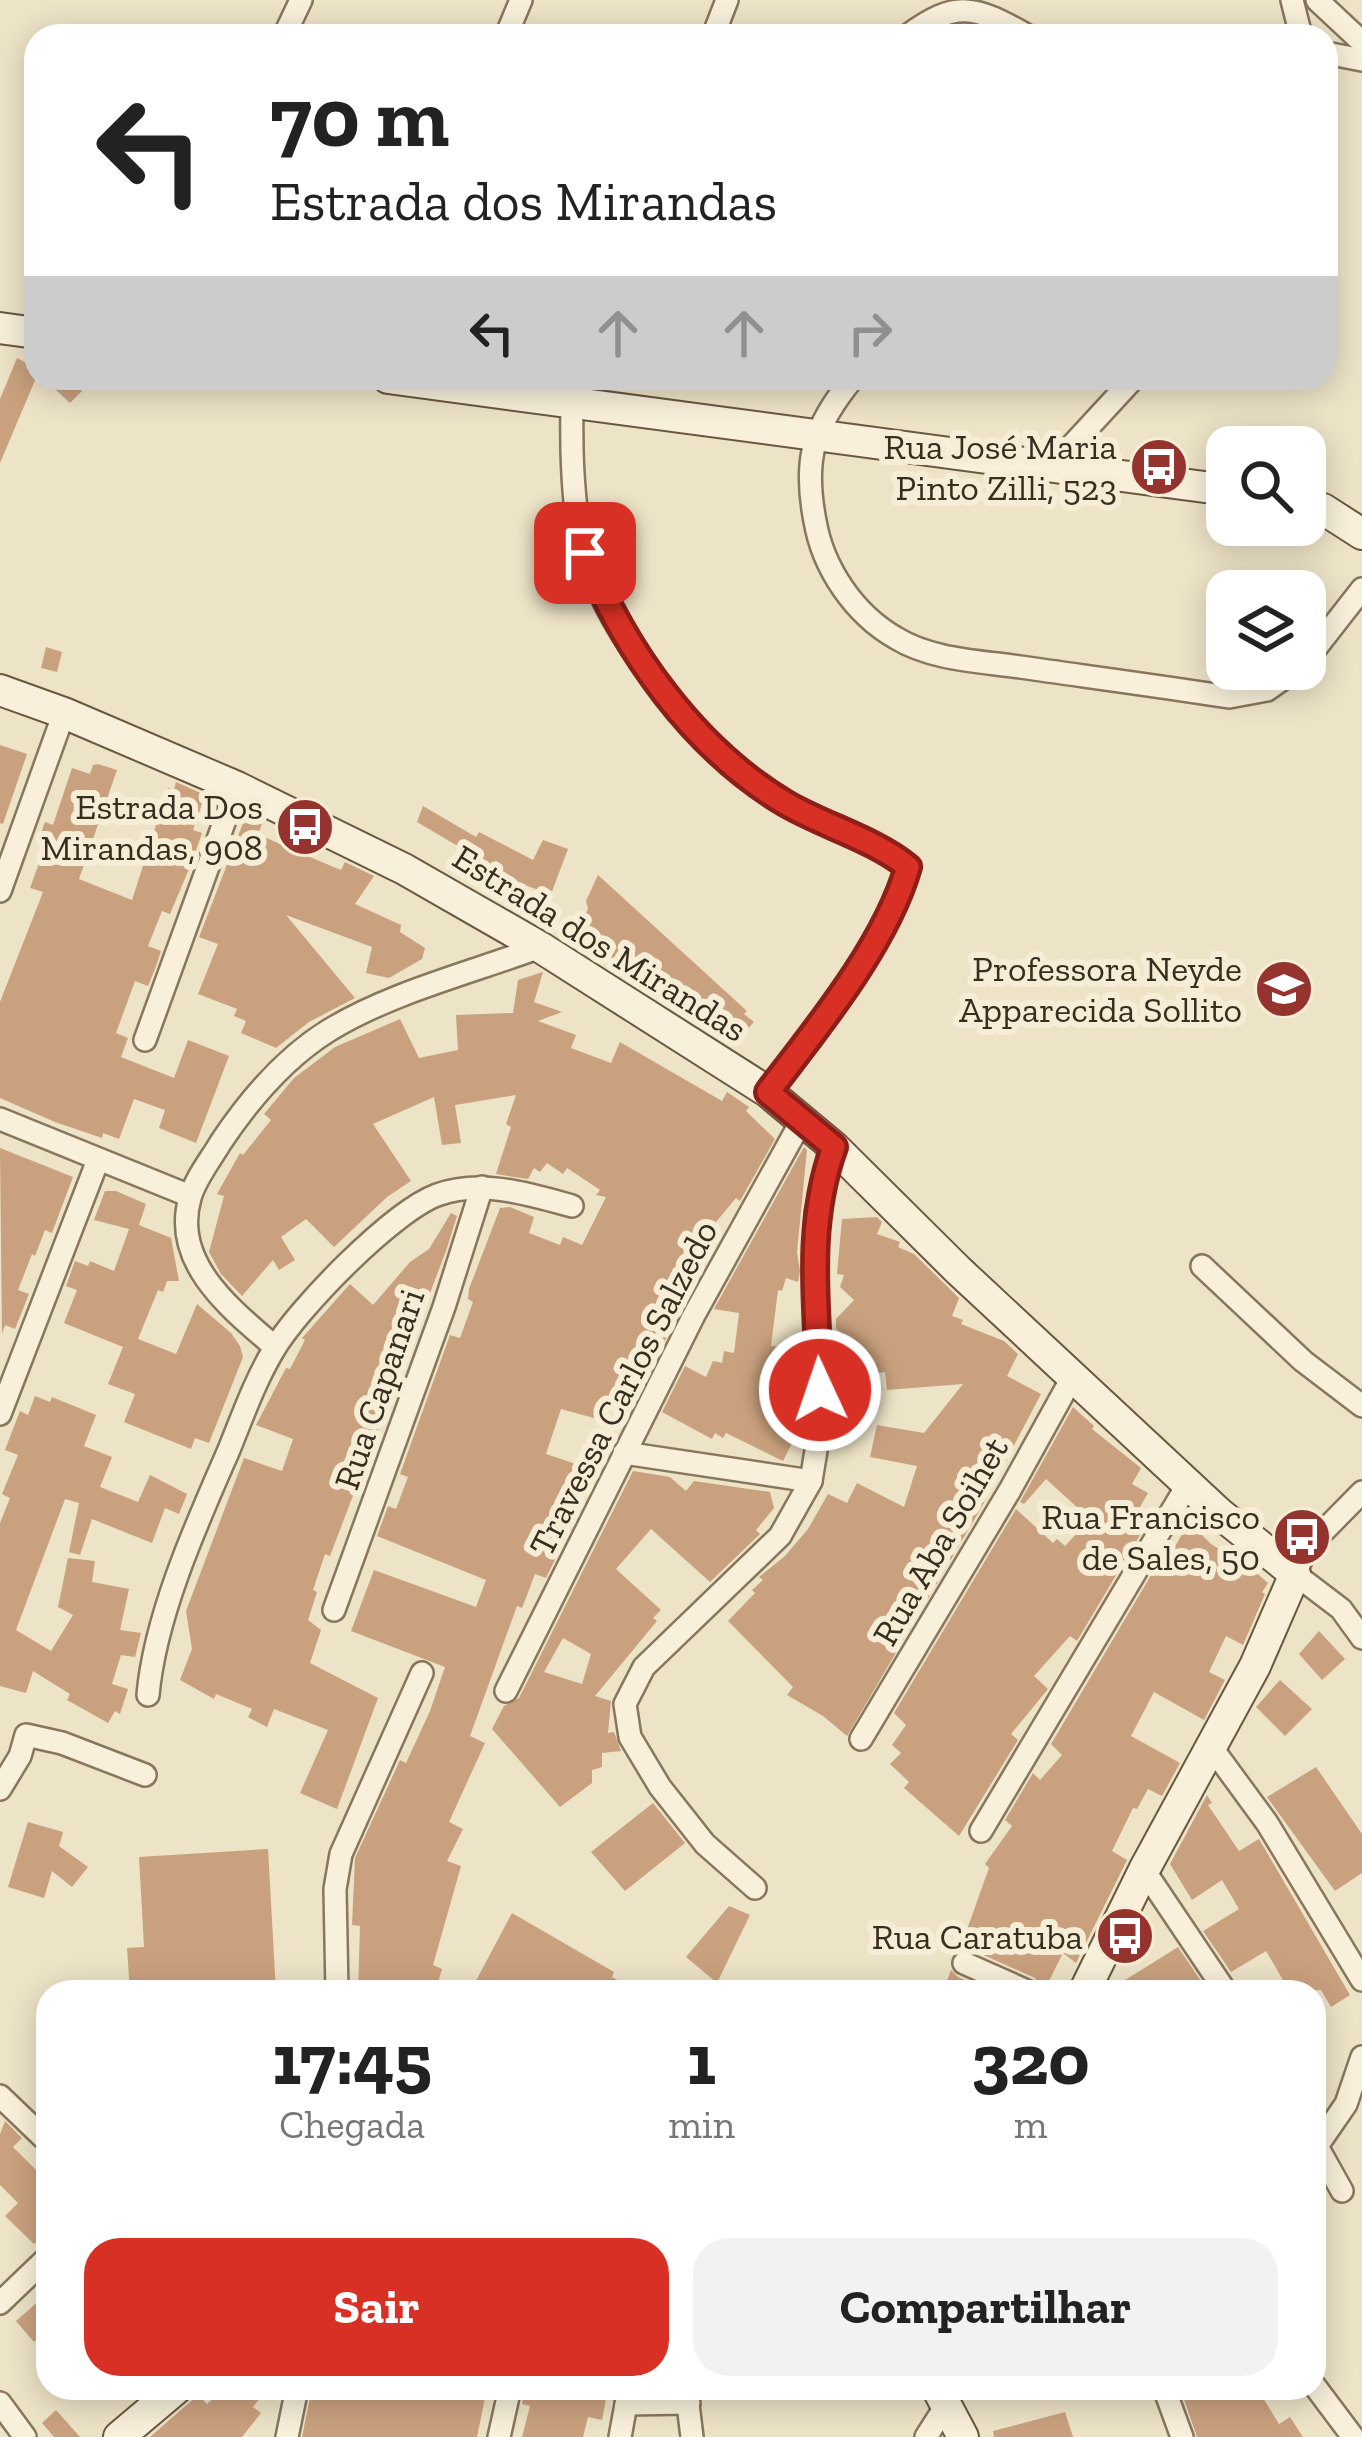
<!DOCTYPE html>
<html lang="pt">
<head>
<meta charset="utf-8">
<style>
  :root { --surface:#fff; --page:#f2f2f2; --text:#222; --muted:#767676; --accent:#d93025 }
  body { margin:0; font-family:"Zilla Slab",serif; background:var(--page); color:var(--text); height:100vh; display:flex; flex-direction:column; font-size:45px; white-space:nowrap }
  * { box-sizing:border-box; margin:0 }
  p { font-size:39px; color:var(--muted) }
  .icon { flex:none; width:66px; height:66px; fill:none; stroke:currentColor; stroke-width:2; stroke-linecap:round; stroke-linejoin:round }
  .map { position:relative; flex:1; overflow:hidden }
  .sheet { position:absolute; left:36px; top:1980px; width:1290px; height:420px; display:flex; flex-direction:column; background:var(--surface); border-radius:36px; box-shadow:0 6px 30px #0003 }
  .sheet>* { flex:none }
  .guide { position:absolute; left:24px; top:24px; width:1314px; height:366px; border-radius:36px; box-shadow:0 6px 30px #0003; background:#fff; color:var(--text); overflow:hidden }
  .controls { position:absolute; left:1206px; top:426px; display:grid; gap:24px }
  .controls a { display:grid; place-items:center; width:120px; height:120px; border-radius:24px; background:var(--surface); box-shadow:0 6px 30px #0003; font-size:60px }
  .pin { position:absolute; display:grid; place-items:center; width:102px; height:102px; color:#fff; margin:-51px; border-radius:24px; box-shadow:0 6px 18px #0006 }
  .me { position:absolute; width:132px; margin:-66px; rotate:357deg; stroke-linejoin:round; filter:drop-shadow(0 0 9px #0008) }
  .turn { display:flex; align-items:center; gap:42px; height:252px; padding:0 48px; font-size:54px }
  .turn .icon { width:156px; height:156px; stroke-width:2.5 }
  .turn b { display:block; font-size:84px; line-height:102px }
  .lanes { display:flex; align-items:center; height:114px; padding:0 48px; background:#0003; justify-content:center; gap:60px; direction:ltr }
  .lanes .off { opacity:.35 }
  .eta { display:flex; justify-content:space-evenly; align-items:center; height:204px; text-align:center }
  .eta b { font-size:72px; font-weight:700; line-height:84px }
  .primary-button { display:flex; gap:24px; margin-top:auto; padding:24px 48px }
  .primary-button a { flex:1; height:138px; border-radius:36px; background:var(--accent); color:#fff; font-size:48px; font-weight:700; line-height:138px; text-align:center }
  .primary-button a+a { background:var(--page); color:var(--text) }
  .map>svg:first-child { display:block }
  .building { fill:#caa17e; fill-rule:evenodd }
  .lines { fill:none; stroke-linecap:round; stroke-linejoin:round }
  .street-casing { stroke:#88765d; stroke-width:26 }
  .secondary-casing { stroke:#6a5740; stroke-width:34 }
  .street { stroke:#f8f0da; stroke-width:21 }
  .secondary { stroke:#f8f0da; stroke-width:30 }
  .route-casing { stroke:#8d1f18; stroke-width:30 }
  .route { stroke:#d93025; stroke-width:21 }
  .labels { text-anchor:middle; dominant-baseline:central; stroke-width:12; stroke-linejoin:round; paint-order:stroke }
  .poi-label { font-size:36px; fill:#392d20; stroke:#f5edd6; text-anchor:end }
  .street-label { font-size:36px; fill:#392d20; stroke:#f5edd6 }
</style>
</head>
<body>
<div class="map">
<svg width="1362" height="2437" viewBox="0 0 1362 2437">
  <rect width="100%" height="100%" fill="#ede3c7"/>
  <g class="building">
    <path d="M17,358L36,368V378L0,463V399Z"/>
    <path d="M43,378H69L82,391L70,403Z"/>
    <path d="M46,647L62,652L57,672L41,668Z"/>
    <path d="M0,745L27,754L3,824L0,823Z"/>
    <path d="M98,764L117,770L79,879L132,900L168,788L174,790L176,782L205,795L193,830L202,833L192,862L170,914L162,911L148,946L161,951L155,969L148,986L135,981L116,1033L128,1038L121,1057L174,1078L188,1040L229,1056L196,1143L159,1128L165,1110L134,1099L119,1139L103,1133L102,1138L55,1122L0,1098V1002L43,892L30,888L46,844L38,841L45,822L53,825L72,768L90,774L93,765Z"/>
    <path d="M423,806L476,837L479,832L533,860L543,840L568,849L551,894L524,885L417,822Z"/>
    <path d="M245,818L262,824L258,834L293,850L341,870L345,862L374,876L355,904L401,925L400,932L425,948L422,959L389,978L366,973L372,947L286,915L355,998L309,1022L276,1048L241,1033L246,1021L234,1016L237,1009L198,994L218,944L199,937Z"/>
    <path d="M598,875L747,1011L744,1014L754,1022L737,1040L718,1023L710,1032L628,980L632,971L571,944L588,909L586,901Z"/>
    <path d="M543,972L534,1002L562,1012L538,1021L576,1035L571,1048L611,1063L620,1042L722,1101L727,1092L749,1107L746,1111L775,1139L740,1201L736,1198L686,1258L694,1263L662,1320L672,1326L630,1408L608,1397L601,1420L561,1409L546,1454L591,1469L571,1527L546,1578L535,1574L522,1608L517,1606L470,1736L485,1743L449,1822L463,1829L447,1861L461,1866L433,1965L442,1969L435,1992H358L360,1926L352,1925L355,1858L400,1760L406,1763L430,1711L445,1667L351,1631L374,1570L476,1607L486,1580L377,1536L388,1506L396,1509L408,1477L400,1474L450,1335L460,1338L473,1302L468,1299L469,1289L500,1208L510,1207L534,1217L529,1233L560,1245L563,1237L582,1245L606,1197L596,1195L600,1190L567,1168L563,1174L547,1163L540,1172L534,1168L528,1179L496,1174L511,1127L506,1124L516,1095L455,1105L461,1143L442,1145L434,1097L373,1124L411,1181L387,1197L334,1247L306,1219L281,1237L295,1260L279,1270L273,1260L242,1296L221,1274L209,1252L224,1196L217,1194L240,1153L243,1155L271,1120L264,1114L294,1078L335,1047L400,1019L419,1058L458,1050L456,1015L513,1013L518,980Z"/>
    <path d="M804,1147L807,1150L797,1252L800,1271L798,1282L786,1278L782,1291L778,1290L771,1346L780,1347L777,1370L790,1371L776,1399L767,1400L775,1402L772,1407L787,1416L781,1434L793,1441L783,1461L726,1433L723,1438L715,1433L712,1439L662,1412L685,1366L706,1377L713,1361L722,1363L724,1351L734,1353L739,1313L714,1309Z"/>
    <path d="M0,1148L73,1177L52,1233L45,1230L35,1256L32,1254L18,1290L29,1294L15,1329L5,1325L2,1334Z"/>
    <path d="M105,1191H116L146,1204L139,1225L171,1238L179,1281H167L163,1292L158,1290L138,1339L176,1354L197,1304L231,1333L240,1346L243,1357L209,1443L195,1438L191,1449L124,1422L135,1394L108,1384L123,1347L64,1323L77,1290L66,1286L75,1261L88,1266L90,1261L114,1271L129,1229L94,1220Z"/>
    <path d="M451,1213L457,1216L446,1251L330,1556L325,1554L313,1590L317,1592L308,1620L321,1630L310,1663L378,1698L337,1809L300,1793L328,1730L274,1709L267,1727L248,1717L252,1709L216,1694L214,1699L180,1680L192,1649L186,1611L244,1458L282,1471L293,1439L256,1425L286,1368L290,1369L305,1340L302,1338L350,1284L373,1305L410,1262L429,1249Z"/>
    <path d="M877,1217L882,1222L877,1234L900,1242L898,1247L914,1254L959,1298L952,1316L963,1320L961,1324L1004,1341L1018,1354L1007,1376L1041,1394L980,1510L847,1736L823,1716L787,1695L793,1687L728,1621L755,1593L752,1590L763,1580L759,1577L785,1556L808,1529L828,1494L847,1503L857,1483L904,1507L917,1466L870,1457L877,1425L924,1433L963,1384L887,1390L885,1372L869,1374L867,1359L836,1328V1319L854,1300L840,1287L844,1275L837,1274L842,1219Z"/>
    <path d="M35,1396L50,1402L52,1397L96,1415L84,1446L112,1457L100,1487L138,1502L150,1475L187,1494L179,1514L165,1508L152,1543L92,1519L80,1555L69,1552L79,1503L65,1499L16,1630L51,1651L73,1615L58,1607L68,1558L95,1561L92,1582L129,1589L120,1630L141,1633L135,1657L121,1655L112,1684L128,1689L120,1714L115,1711L108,1723L67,1700L70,1694L33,1671L26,1693L0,1686V1523L10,1498L2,1494L18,1455L5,1450L20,1411L28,1415Z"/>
    <path d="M1073,1407L1094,1426L1092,1429L1141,1468L1132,1484L1148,1493L1140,1507L1152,1515L1077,1641L1070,1636L1034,1676L1048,1689L1011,1734L1018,1740L959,1836L904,1788L909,1782L890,1764L901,1753L892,1745L906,1725L894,1713L1016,1509L1053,1543L1057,1539L1065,1546L1090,1519L1046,1479L1024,1504L1020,1502Z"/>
    <path d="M633,1471L670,1477L686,1491L694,1481L770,1492L774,1508L756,1530L760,1534L710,1582L651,1529L616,1569L661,1610L653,1618L657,1621L595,1696L611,1701L608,1733L614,1732L621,1751L602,1753V1767L592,1770V1783L560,1807L492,1729L504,1706L519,1698ZM563,1638L591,1654L582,1684L544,1672Z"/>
    <path d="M1189,1522L1211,1544L1231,1557L1233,1552L1268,1583L1262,1592L1265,1594L1243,1645L1226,1636L1209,1672L1225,1680L1204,1720L1154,1692L1131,1736L1180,1763L1162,1796L1148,1789L1137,1809L1133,1808L1112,1851L1127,1860L1076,1963L1063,1953L1044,1991L1035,1978L970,1949H960L989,1868L985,1864L1012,1826L1005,1820L1033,1773L1040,1780L1062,1755L1051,1744L1160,1560L1165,1564Z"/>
    <path d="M1319,1631L1345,1659L1322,1680L1299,1654Z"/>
    <path d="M1280,1680L1312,1709L1285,1736L1256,1707Z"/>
    <path d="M1316,1767L1362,1834V1873L1335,1891L1267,1797Z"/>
    <path d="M1207,1795L1212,1803L1208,1805L1239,1851L1259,1839L1350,1995L1331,2007L1321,1990L1290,1992L1266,1951L1231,1972L1203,1931L1239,1909L1222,1880L1192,1900L1170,1864Z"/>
    <path d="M653,1803L685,1843L625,1891L591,1852Z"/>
    <path d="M28,1822L63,1832L59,1846L88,1867L72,1887L52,1871L44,1898L8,1887Z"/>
    <path d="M268,1849L276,1992H130L127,1948L144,1947L139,1857Z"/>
    <path d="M729,1906L750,1915L717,1983L686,1957Z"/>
    <path d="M512,1913L614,1972L612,1977L639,1992H470Z"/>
    <path d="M1178,1947L1205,1987L1197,1992H1106Z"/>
    <path d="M951,1970L958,1977L992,1992H943Z"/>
    <path d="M5,2121L22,2138L13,2147L48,2182V2232L34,2244L5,2216L18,2203L0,2185V2134Z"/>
    <path d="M48,2293V2330L34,2342L16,2321Z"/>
    <path d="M225,2388H268L253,2407L261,2413L242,2437H150L198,2395L207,2404Z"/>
    <path d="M312,2388H487L477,2437H302Z"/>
    <path d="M525,2388H608L602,2420L588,2417L583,2437H522L530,2406L522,2404Z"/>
    <path d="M1180,2388H1257L1279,2424L1290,2417L1303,2437H1197Z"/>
    <path d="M56,2410L80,2437H54L42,2423Z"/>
    <path d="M1065,2412L1073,2437H994L993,2431Z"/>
  </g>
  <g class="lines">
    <g class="street-casing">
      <g id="street">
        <path d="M1292,0L1301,36"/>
        <path d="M1317,0L1362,42"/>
        <path d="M284,36L301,0"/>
        <path d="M506,36L521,0"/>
        <path d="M713,36L727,0"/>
        <path d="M907,36C956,0 974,5 1028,36"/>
        <path d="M1326,53L1362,60"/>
        <path d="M577,378C570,402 572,426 572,451C573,484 575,519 584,551C611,644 700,745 779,799C819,826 871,837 908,867C883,947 819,1026 768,1092"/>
        <path d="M853,378C813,427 803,459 815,521C823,568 854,614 896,638C932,660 979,661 1020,667C1090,677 1159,686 1229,697L1267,690L1297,669"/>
        <path d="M1051,468L1134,378"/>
        <path d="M1305,662L1362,589"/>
        <path d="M0,891L64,713"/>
        <path d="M145,1040L237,787"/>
        <path d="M0,1119L190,1196"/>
        <path d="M1202,1266L1303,1361L1362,1406"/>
        <path d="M275,1347C232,1310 171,1263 190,1198C195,1179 211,1159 221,1142C249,1100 285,1058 328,1031C389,993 473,972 540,947"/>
        <path d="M0,1414L98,1160"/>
        <path d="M624,1453L811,1481"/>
        <path d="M1362,1492L1306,1549L1295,1574L1341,1609L1362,1638"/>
        <path d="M334,1610L444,1307L482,1187"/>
        <path d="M506,1691L694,1315L803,1118"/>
        <path d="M148,1695C155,1616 196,1525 228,1452C242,1418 254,1383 273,1351C297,1309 392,1212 437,1195C481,1179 529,1194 572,1206"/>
        <path d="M861,1739L1010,1490L1073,1376"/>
        <path d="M1212,1748L1267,1823L1362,1980"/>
        <path d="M0,1789L20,1756L26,1735L62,1743L145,1775"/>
        <path d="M981,1831L1188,1484"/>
        <path d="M1144,1870L1226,1992"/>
        <path d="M755,1888L705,1844L660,1787L630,1737L625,1704L644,1667L780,1536L811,1481L821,1420L814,1298L816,1213L834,1147"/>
        <path d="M964,1963L1029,1992"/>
        <path d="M337,1992L335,1889L341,1854L422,1673"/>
        <path d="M0,2096L48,2142"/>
        <path d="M1314,2141L1342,2191"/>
        <path d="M1317,2146L1346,2104L1362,2057"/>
        <path d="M0,2303L48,2257"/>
        <path d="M1314,2385L1353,2437"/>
        <path d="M686,2388L692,2437"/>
        <path d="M1164,2388L1182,2437"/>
        <path d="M0,2403L25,2437"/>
        <path d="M626,2404L689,2403"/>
        <path d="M287,2437L297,2388"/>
        <path d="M499,2437L510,2388"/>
        <path d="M620,2437L629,2388"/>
        <path d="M926,2437L947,2404"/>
      </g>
    </g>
    <g class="secondary-casing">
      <g id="secondary">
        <path d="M0,328L36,333"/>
        <path d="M388,378L1227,490"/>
        <path d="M1305,505L1323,509L1362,534"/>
        <path d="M0,690L64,713L237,787L404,869L540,947L768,1092L834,1147L958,1270L1219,1513L1295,1574L1255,1666L1144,1870L1084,1992"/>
        <path d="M937,2388L963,2437"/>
        <path d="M119,2437L177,2388"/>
      </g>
    </g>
    <use href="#street" class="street"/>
    <use href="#secondary" class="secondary"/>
  </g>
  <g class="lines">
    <g class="route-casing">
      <path id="route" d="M585,553C624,650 693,748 785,803C824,826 874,839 908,867C886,944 817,1028 768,1092L834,1147C805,1227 817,1307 820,1390"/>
    </g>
    <use href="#route" class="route"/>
  </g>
  <defs>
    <g id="bus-disc" transform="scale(3)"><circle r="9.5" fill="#95332f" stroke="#f5edd6"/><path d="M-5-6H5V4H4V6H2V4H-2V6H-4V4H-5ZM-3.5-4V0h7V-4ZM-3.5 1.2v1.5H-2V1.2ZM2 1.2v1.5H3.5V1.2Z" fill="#fff"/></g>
    <g id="school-disc" transform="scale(3)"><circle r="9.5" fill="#95332f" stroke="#f5edd6"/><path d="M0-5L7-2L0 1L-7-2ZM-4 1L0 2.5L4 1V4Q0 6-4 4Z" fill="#fff"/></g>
  </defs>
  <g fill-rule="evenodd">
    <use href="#bus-disc" x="1159" y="467"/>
    <use href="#bus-disc" x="305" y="827"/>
    <use href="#school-disc" x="1284" y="989"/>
    <use href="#bus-disc" x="1302" y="1537"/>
    <use href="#bus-disc" x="1125" y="1936"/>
  </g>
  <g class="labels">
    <g class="poi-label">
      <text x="1117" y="446">Rua José Maria<tspan x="1117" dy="41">Pinto Zilli, 523</tspan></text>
      <text x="263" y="806">Estrada Dos<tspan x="263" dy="41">Mirandas, 908</tspan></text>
      <text x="1242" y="968">Professora Neyde<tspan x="1242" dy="41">Apparecida Sollito</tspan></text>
      <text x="1260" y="1516">Rua Francisco<tspan x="1260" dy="41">de Sales, 50</tspan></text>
      <text x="1083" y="1936">Rua Caratuba</text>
    </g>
    <g class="street-label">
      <text transform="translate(600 943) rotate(32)">Estrada dos Mirandas</text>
      <text transform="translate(623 1388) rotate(-63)">Travessa Carlos Salzedo</text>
      <text transform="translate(379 1389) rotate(-71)">Rua Capanari</text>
      <text transform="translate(940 1541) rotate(-60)">Rua Aba Soihet</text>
    </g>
  </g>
</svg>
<div class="controls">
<a><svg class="icon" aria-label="search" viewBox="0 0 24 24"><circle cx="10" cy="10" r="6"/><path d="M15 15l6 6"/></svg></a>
<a><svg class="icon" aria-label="layers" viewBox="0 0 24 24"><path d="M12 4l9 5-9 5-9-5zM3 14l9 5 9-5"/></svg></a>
</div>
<div class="pin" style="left:585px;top:553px;background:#d93025"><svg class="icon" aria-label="arrive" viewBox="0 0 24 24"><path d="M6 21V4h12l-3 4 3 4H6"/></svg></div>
<svg class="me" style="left:820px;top:1390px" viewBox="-20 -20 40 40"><circle r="17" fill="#d93025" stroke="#fff" stroke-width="3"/><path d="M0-11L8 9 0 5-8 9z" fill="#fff"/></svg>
<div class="guide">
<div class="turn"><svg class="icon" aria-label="left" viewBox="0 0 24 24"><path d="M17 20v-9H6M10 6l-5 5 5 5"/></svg><div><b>70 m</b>Estrada dos Mirandas</div></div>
<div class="lanes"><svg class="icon" aria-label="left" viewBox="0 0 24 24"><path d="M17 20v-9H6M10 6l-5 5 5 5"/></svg><svg class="icon off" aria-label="ahead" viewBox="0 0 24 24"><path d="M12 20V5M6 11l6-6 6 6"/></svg><svg class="icon off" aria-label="ahead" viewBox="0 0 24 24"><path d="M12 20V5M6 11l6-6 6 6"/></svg><svg class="icon off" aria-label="right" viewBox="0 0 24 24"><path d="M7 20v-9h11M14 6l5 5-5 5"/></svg></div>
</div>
<section class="sheet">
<div class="eta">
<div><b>17:45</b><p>Chegada</p></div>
<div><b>1</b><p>min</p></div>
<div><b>320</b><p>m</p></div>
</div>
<div class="primary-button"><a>Sair</a><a>Compartilhar</a></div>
</section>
</div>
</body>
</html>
